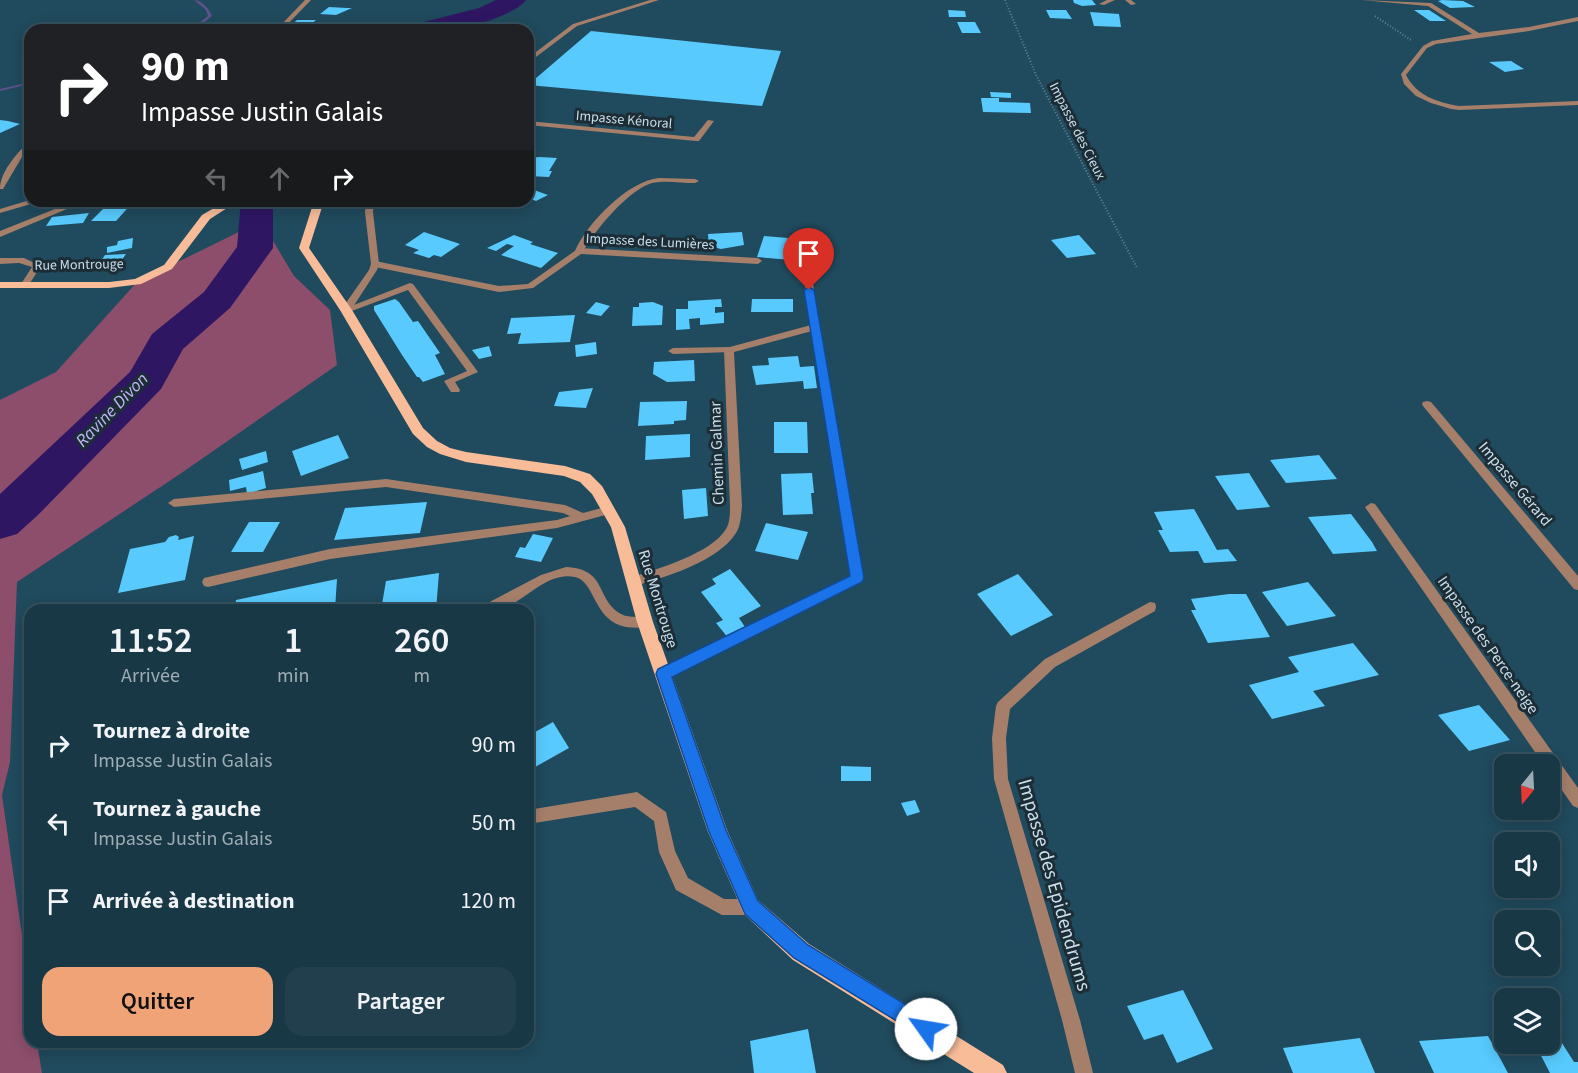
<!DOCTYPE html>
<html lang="fr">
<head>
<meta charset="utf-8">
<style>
  :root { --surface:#183846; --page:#213f4d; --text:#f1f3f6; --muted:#9facb3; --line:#36525f; --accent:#efa377 }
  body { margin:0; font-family:"Source Sans 3",sans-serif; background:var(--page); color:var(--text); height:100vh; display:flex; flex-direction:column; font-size:22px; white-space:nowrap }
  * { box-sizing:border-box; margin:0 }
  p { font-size:20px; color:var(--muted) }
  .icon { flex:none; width:33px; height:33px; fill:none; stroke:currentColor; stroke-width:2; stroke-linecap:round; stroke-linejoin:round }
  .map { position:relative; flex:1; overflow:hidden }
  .details { position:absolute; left:24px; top:604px; width:510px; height:444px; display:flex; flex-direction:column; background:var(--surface); border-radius:18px; box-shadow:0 3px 15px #0003,0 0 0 2px var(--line) }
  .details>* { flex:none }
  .top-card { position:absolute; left:24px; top:24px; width:510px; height:183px; border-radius:18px; box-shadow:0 3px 15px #0003,0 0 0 2px var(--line); background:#202124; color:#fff; overflow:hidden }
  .needle { width:39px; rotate:198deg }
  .buttons { position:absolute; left:1494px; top:754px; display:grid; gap:12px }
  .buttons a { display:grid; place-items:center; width:66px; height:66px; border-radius:12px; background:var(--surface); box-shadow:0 3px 15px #0003,0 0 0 2px var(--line); font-size:30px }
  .pin { position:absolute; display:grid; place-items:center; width:51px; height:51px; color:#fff; margin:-62px -26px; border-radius:50% 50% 50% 0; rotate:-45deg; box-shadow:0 0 6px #0007 }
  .pin .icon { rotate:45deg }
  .me { position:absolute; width:66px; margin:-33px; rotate:302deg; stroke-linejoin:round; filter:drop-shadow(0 0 4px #0008) }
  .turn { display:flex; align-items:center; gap:21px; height:126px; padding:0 18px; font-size:27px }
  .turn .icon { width:78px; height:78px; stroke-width:2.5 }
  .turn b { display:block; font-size:42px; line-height:51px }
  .lanes { display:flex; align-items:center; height:57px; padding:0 18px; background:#0003; justify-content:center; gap:30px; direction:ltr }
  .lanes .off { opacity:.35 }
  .eta { display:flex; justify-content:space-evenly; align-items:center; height:102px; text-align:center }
  .eta b { font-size:36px; font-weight:600; line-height:42px }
  .cta { display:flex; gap:12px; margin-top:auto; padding:12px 18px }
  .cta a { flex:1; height:69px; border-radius:18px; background:var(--accent); color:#111; font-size:24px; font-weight:600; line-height:69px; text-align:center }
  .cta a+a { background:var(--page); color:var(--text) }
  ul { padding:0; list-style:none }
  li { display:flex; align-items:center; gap:18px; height:78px; padding:0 18px }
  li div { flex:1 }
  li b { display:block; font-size:22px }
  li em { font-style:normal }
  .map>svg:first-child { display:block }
  .green { fill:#8d4e6c }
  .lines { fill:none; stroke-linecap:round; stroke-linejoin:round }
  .stream { fill:#5e528c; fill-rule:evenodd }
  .river { fill:#2f1663; fill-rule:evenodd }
  .building { fill:#58cafd }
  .path { stroke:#628494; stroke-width:2; stroke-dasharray:1 2; stroke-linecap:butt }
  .service { fill:#a57f6a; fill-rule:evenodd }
  .minor { fill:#a57f6a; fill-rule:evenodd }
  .tertiary { fill:#a57f6a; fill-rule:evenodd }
  .primary { fill:#f9bc99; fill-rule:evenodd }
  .route { fill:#1a73e8; stroke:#114b97; stroke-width:1.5 }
  .labels { text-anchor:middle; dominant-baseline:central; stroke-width:6; stroke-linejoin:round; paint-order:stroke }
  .far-street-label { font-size:14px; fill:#cadfeb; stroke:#1c2d36 }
  .street-label { font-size:16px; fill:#cadfeb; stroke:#1c2d36 }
  .water-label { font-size:18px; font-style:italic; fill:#c0b6f8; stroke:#1c2d36 }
  .near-street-label { font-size:20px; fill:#cadfeb; stroke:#1c2d36 }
</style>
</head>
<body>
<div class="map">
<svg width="1578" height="1073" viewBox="0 0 1578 1073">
  <rect width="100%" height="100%" fill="#204a5d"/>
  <path class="green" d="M261,221L294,276L330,310L337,365L180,474L17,582L10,762L2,795L30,991V1042L37,1043L42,1073H0V400L56,372L137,282Z"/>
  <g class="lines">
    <g class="stream">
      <path d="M194,0C202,0 209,9 212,16L195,30H190L208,16L206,10Z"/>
      <path d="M30,82V84L0,91V89Z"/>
    </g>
    <g class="river">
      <path d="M496,0H526C516,15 465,29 447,30C435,31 421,30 409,30L412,25L479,8Z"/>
      <path d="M241,201H273V248L230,308L183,349L161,389L38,515L17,534L0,539V494L130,372L152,334L204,292L237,247Z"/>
    </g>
  </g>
  <g class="building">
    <path d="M1073,0H1092L1096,5L1082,6L1074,3Z"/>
    <path d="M1442,0L1463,1L1475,7L1450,8L1438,1Z"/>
    <path d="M329,7L347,8H352L336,15L320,14Z"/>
    <path d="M948,10L965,11L966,17H949Z"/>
    <path d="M1046,10H1066L1072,19L1050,18Z"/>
    <path d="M1414,10H1429L1446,21H1430Z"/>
    <path d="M1090,12L1119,14L1121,27L1094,26Z"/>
    <path d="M297,20H316L304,30H286Z"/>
    <path d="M957,22H975L981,33H962Z"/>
    <path d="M591,31L781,51L762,106L528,85Z"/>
    <path d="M1511,61L1524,69L1505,72L1489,62Z"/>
    <path d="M990,92L1011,93V98L991,97Z"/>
    <path d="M981,98H999V102L1030,103L1031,113L983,112Z"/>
    <path d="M0,120L8,121L20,124L0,133Z"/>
    <path d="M540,157L557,158L549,171H552L549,177L528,176V158Z"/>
    <path d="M534,190L548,195L536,201L528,198V193Z"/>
    <path d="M111,201H134L116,221H91Z"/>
    <path d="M89,213L83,223L46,226L52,217Z"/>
    <path d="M424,232L460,244L441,257L434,255L429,258L413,253L419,250L405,245Z"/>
    <path d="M742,232L744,245L721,249L709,246L708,234Z"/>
    <path d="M514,235L533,242L530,244L558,253L541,268L501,255L514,246L507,244L496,251L487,248Z"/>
    <path d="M1079,235L1096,254L1067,258L1051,240Z"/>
    <path d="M764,236L788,238L785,250H794L791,260L757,257Z"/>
    <path d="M133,238L132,248L107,253V247L117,245L118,241Z"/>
    <path d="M126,254L117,267L86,269L92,263L100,262L105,255Z"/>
    <path d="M395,299L399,302L413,322L418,321L440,353L435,355L445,374L423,382L419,377H417L402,355L374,310V306Z"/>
    <path d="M721,299L722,307H715V313L724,312V323L700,325V318L689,319L690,329L676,330V309H688V301Z"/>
    <path d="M752,299H793V312H751Z"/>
    <path d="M596,302L610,306L601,316L586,313Z"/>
    <path d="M653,302L663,306L662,325L632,326L633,307H639V303Z"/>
    <path d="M575,315L570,342L518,344L521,333L507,334L511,318Z"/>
    <path d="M596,342L597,354L576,357L575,345Z"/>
    <path d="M489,346L492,356L479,359L472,350Z"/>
    <path d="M798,356L800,367L814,366L817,388L804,389L803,381L756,385L752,366L769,365L768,358Z"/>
    <path d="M694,360L695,381L667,382L653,374L654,362Z"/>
    <path d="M593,388L586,408L554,406L559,392Z"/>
    <path d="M687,401L686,420L674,421V424L638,426L640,402Z"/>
    <path d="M774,422H807L808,453H774Z"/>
    <path d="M690,434V457L645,460L646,436Z"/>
    <path d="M338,435L349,458L301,476L292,451Z"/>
    <path d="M266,451L268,462L242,470L239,459Z"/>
    <path d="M1319,455L1337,479L1286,483L1270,460Z"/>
    <path d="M263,471L266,488L247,494L246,487L230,491L229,480Z"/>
    <path d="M812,473L814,493H811L813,514L783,515L781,474Z"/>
    <path d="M1249,473L1270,507L1237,510L1215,476Z"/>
    <path d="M706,488L708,516L684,519L682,490Z"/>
    <path d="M427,502L420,533L334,540L345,508Z"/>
    <path d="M1194,509L1217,550L1228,549L1237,561L1204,563L1198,551L1170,552L1158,530H1163L1154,512Z"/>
    <path d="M1351,514L1372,542L1377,551L1333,554L1308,517Z"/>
    <path d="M249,522H280L263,552H231Z"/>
    <path d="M766,523L808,532L798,560L755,551Z"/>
    <path d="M533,534L553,538L541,562L515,557L520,547L525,548Z"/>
    <path d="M176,535L179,537L178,540L194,536L185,580L118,593L130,549L165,542L169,537Z"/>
    <path d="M730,569L761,606L739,618L747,630L729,639L716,623L723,620L701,592L716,584L712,579Z"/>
    <path d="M439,573L436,610H381L386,581Z"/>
    <path d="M1018,574L1053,615L1011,636L977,594Z"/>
    <path d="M337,579L335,609L234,610L236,600Z"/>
    <path d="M1308,582L1336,616L1287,626L1262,592Z"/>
    <path d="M1229,594H1246L1270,637L1208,643L1191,610H1196L1191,599Z"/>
    <path d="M1353,643L1379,675L1313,691L1325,706L1272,719L1249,685L1299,672L1288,657Z"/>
    <path d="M1479,705L1510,740L1469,751L1438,715Z"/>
    <path d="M553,722L569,748L528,771V736Z"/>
    <path d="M841,766L871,767V781H841Z"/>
    <path d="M915,800L920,812L907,816L901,803Z"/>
    <path d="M1183,990L1213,1049L1177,1063L1163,1034L1144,1040L1127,1006Z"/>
    <path d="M808,1029L816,1073H754L750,1041Z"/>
    <path d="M1488,1036L1508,1073H1434L1419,1041Z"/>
    <path d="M1360,1038L1375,1073H1293L1283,1048Z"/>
    <path d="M1560,1040L1574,1062H1578V1073H1550L1535,1044H1550V1042Z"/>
  </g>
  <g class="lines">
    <g class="path">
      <path d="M1005,0L1036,75L1137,268"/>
      <path d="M1375,16L1411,40"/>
    </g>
    <g class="service">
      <path d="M1107,0H1115L1104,5L1099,4Z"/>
      <path d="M708,120L714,121L699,141H696L528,125V121L694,137Z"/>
      <path d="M659,178L695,179L699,181L695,183C681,183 666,180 652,183C628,190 594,231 582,253H576L575,251C587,223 628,181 659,178Z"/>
      <path d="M410,283L413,284L478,372L455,382L460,390L459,392H451L444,381L467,371L408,290L349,312H343L341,310Z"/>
      <path d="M729,347L732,348V352L673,354L668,351L673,348Z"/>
      <path d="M1427,401L1431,402L1578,576V590L1574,589L1423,406L1422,404L1423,402Z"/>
      <path d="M386,479L565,505L583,513L609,506L615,510L613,513L557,528L330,559L208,587L204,586L202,582L204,578L330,549L557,520L570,516L563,513L386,487L174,507L168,503L174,499Z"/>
      <path d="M637,792L666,812L675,851L688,878L724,899H751L757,901L759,907L757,913L751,915H722L676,890L659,852L654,821L635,807L528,824V810Z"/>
    </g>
    <g class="minor">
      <path d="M305,0H311L282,30H276Z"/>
      <path d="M1125,0H1131L1136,4L1131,5Z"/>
      <path d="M1361,0L1431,3L1479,33L1529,27L1578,17V21L1529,31L1436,44L1427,48L1406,75C1417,96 1437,102 1459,106L1578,101V105L1459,110L1451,109L1431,103L1416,96L1404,84L1401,74L1423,46L1432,41L1472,34L1428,6Z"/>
      <path d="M27,143H30V149L22,157L3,189H0C0,172 16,155 27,143Z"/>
      <path d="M30,200L41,201L0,213V209Z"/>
      <path d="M75,201H86L0,237V231Z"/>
      <path d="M579,248L758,258L762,261L758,264L581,254L533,288L499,292L375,267L371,264L375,261L499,286L528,284Z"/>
      <path d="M0,258H24L41,266L28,286L25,287L21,284L32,267L19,263L0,264Z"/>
      <path d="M807,269L811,272L863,578L861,581L664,680L659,678L657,674L659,670L850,576L812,331L734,352L742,506C741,515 741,525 736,533C719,561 664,578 634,586L630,584L628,581L630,578C656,569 711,554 726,529C730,523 730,513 730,506L724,350L726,348L811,325L803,272Z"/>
      <path d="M1371,503L1375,504L1578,788V808L1573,806L1550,773V765H1544L1367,510L1365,507Z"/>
      <path d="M566,567C608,569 595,599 621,614C630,619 641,615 650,618L652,622L650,626C642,628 634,628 626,627C593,621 596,582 575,577C546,571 524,603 499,610C494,612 486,611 481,610L482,606L541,575Z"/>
      <path d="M1150,602L1155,603L1156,607L1155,611L1055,667L1010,709L1006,738L1008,779L1080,1020L1093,1073H1075L1062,1020L994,779L992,738L996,706L998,702L1045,659Z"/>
    </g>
    <g class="tertiary">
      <path d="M650,0H659L577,26L528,63V58L573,24Z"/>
      <path d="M366,201H374L373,212L379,264L377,270L351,310L346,313L341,310L369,270L371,264L365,212Z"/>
    </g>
    <g class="primary">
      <path d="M226,201H238L210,219L172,269L141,284L109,288H0V282H109L135,279L164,265L202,215Z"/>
      <path d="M314,201H324L309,248L352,310L423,428L437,441L450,448L466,452L565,466L590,474L602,486L625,527L653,622L727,830L758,900L809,944L1003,1065L1007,1073H974L793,960L744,914L708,832L637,622L611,527L592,494L580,482L564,476L466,462L440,454L427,447L413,434L340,310L299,248Z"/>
    </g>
  </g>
  <path class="route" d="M809,287L814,290L864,578L862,582L672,677L726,830L758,901L808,945L934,1022L937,1029L934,1037L926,1039L794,958L745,914L709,832L656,674L658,669L850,576L804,290Z"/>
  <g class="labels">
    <g class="far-street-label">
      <text transform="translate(624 120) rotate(5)">Impasse Kénoral</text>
      <text transform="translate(1077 131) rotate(63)">Impasse des Cieux</text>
      <text transform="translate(650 242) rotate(3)">Impasse des Lumières</text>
      <text transform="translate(79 265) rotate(-1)">Rue Montrouge</text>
    </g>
    <g class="street-label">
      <text transform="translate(717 453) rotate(-92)">Chemin Galmar</text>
      <text transform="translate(1515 484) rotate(50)">Impasse Gérard</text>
      <text transform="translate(658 599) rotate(73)">Rue Montrouge</text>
      <text transform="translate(1488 645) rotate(55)">Impasse des Perce-neige</text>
    </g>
    <g class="water-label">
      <text transform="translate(112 410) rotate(-46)">Ravine Divon</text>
    </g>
    <g class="near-street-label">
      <text transform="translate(1054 885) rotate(74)">Impasse des Epidendrums</text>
    </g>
  </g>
</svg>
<div class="buttons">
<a><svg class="needle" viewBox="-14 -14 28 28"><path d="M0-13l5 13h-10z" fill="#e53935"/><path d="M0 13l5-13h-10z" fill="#9facb3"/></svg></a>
<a><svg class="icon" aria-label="sound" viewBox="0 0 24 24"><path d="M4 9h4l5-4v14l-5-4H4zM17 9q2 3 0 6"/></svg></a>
<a><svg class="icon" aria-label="search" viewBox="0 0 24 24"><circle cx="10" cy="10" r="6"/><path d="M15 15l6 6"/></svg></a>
<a><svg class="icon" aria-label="layers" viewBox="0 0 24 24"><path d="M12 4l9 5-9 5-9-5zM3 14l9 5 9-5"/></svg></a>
</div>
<div class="pin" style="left:809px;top:290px;background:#d93025"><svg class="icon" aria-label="arrive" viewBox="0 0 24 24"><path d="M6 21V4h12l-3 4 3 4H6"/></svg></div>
<svg class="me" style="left:926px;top:1029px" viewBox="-20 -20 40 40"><circle r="19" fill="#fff"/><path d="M0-13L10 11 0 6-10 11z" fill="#1a73e8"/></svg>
<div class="top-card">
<div class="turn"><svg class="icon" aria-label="right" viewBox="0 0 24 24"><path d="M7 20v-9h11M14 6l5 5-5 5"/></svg><div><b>90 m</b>Impasse Justin Galais</div></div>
<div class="lanes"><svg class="icon off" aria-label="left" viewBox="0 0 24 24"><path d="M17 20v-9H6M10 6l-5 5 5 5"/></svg><svg class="icon off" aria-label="ahead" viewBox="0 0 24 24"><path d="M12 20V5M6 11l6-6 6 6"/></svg><svg class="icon" aria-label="right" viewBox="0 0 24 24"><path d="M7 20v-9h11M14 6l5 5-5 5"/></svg></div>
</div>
<section class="details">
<div class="eta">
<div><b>11:52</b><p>Arrivée</p></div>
<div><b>1</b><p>min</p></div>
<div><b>260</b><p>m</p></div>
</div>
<ul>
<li><svg class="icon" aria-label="right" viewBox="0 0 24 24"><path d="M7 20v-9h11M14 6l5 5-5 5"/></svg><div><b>Tournez à droite</b><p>Impasse Justin Galais</p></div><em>90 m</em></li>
<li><svg class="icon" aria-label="left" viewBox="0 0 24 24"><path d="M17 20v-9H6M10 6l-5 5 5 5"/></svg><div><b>Tournez à gauche</b><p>Impasse Justin Galais</p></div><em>50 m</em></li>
<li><svg class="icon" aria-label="arrive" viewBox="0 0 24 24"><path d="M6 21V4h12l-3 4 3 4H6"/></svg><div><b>Arrivée à destination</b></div><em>120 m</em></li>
</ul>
<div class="cta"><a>Quitter</a><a>Partager</a></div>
</section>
</div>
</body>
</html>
